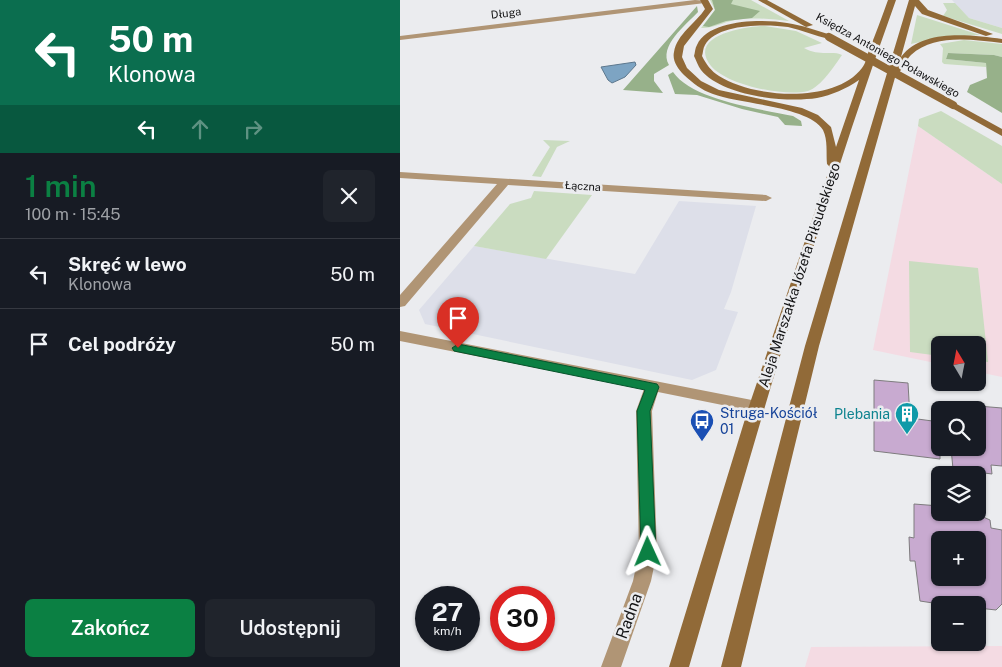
<!DOCTYPE html>
<html lang="pl">
<head>
<meta charset="utf-8">
<style>
  :root { --surface:#171b24; --page:#20242c; --text:#f1f3f6; --muted:#9ea1a6; --line:#363941; --accent:#0b8043 }
  body { margin:0; font-family:"Public Sans",sans-serif; background:var(--page); color:var(--text); height:100vh; display:flex; flex-direction:column; font-size:19px; white-space:nowrap }
  * { box-sizing:border-box; margin:0 }
  p { font-size:16px; color:var(--muted) }
  .icon { flex:none; width:28px; height:28px; fill:none; stroke:currentColor; stroke-width:2; stroke-linecap:round; stroke-linejoin:round }
  .map { position:relative; flex:1; overflow:hidden }
  .side { display:flex; flex-direction:column; background:var(--surface); width:400px }
  .side>* { flex:none }
  .guide { background:#0b6e4f; color:#fff; overflow:hidden }
  .needle { width:32px; rotate:350deg }
  .tools { position:absolute; left:531px; top:336px; display:grid; gap:10px }
  .tools a { display:grid; place-items:center; width:55px; height:55px; border-radius:8px; background:var(--surface); box-shadow:0 1px 4px #0004; font-size:25px }
  .speed { position:absolute; left:15px; top:586px; display:flex; gap:10px; font-size:25px; font-weight:700; text-align:center }
  .speed>* { display:grid; place-content:center; width:65px; height:65px; border-radius:50%; background:var(--surface); box-shadow:0 1px 4px #0004; line-height:1 }
  .speed small { font-size:12px; font-weight:400 }
  .speed .limit { border:8px solid #d22; background:#fff; color:#111 }
  .pin { position:absolute; display:grid; place-items:center; width:42px; height:42px; color:#fff; margin:-51px -21px; border-radius:50% 50% 50% 0; rotate:-45deg; box-shadow:0 0 5px #0007 }
  .pin .icon { rotate:45deg }
  .me { position:absolute; width:55px; margin:-28px; rotate:359deg; stroke-linejoin:round; filter:drop-shadow(0 0 4px #0008) }
  .turn { display:flex; align-items:center; gap:18px; height:105px; padding:0 25px; font-size:22px }
  .turn .icon { width:65px; height:65px; stroke-width:2.5 }
  .turn b { display:block; font-size:35px; line-height:42px }
  .lanes { display:flex; align-items:center; height:48px; padding:0 25px; background:#0003; justify-content:center; gap:25px; direction:ltr }
  .lanes .off { opacity:.35 }
  .round { display:grid; place-items:center; flex:none; width:52px; height:52px; border-radius:8px; background:var(--page) }
  .overview { display:flex; align-items:center; justify-content:space-between; height:85px; padding:0 25px }
  h1 { font-size:30px; font-weight:600; line-height:38px; color:var(--accent) }
  .action { display:flex; gap:10px; margin-top:auto; padding:10px 25px }
  .action a { flex:1; height:58px; border-radius:8px; background:var(--accent); color:#fff; font-size:20px; font-weight:600; line-height:58px; text-align:center }
  .action a+a { background:var(--page); color:var(--text) }
  ul { padding:0; list-style:none }
  li { display:flex; align-items:center; gap:15px; height:70px; padding:0 25px; border-top:1px solid var(--line) }
  li div { flex:1 }
  li b { display:block; font-size:19px }
  li em { font-style:normal }
  main { display:flex; flex:1; min-height:0 }
  .map>svg:first-child { display:block }
  .built { fill:#dddfe9 }
  .education { fill:#f4dbe3 }
  .green { fill:#cadcc0 }
  .forest { fill:#97b18a }
  .water { fill:#7da4c3; stroke:#5d788e }
  .building { fill:#c8aad0; stroke:#7e7c7e; fill-rule:evenodd }
  .lines { fill:none; stroke-linecap:round; stroke-linejoin:round }
  .minor { fill:#b09575; fill-rule:evenodd }
  .secondary { fill:#916a38; fill-rule:evenodd }
  .secondary-bridge { stroke:#916a38; stroke-width:8 }
  .route { fill:#0b8043; stroke:#07532c }
  .labels { text-anchor:middle; dominant-baseline:central; stroke-width:5; stroke-linejoin:round; paint-order:stroke }
  .far-street-label { font-size:11px; fill:#121213; stroke:#ebecef }
  .street-label { font-size:14px; fill:#121213; stroke:#ebecef }
  .transit-label { font-size:14px; fill:#164399; stroke:#ebecef; text-anchor:start }
  .culture-label { font-size:14px; fill:#0d838f; stroke:#ebecef; text-anchor:end }
  .near-street-label { font-size:16px; fill:#121213; stroke:#ebecef }
</style>
</head>
<body>
<main>
<section class="side">
<div class="guide">
<div class="turn"><svg class="icon" aria-label="left" viewBox="0 0 24 24"><path d="M17 20v-9H6M10 6l-5 5 5 5"/></svg><div><b>50 m</b>Klonowa</div></div>
<div class="lanes"><svg class="icon" aria-label="left" viewBox="0 0 24 24"><path d="M17 20v-9H6M10 6l-5 5 5 5"/></svg><svg class="icon off" aria-label="ahead" viewBox="0 0 24 24"><path d="M12 20V5M6 11l6-6 6 6"/></svg><svg class="icon off" aria-label="right" viewBox="0 0 24 24"><path d="M7 20v-9h11M14 6l5 5-5 5"/></svg></div>
</div>
<div class="overview"><div><h1>1 min</h1><p>100 m · 15:45</p></div><a class="round"><svg class="icon" aria-label="close" viewBox="0 0 24 24"><path d="M6 6l12 12M18 6L6 18"/></svg></a></div>
<ul>
<li><svg class="icon" aria-label="left" viewBox="0 0 24 24"><path d="M17 20v-9H6M10 6l-5 5 5 5"/></svg><div><b>Skręć w lewo</b><p>Klonowa</p></div><em>50 m</em></li>
<li><svg class="icon" aria-label="arrive" viewBox="0 0 24 24"><path d="M6 21V4h12l-3 4 3 4H6"/></svg><div><b>Cel podróży</b></div><em>50 m</em></li>
</ul>
<div class="action"><a>Zakończ</a><a>Udostępnij</a></div>
</section>
<div class="map">
<svg width="602" height="667" viewBox="0 0 602 667">
  <rect width="100%" height="100%" fill="#ebecef"/>
  <g class="built">
    <path d="M552,0H602V28L569,18Z"/>
    <path d="M279,201L356,206L331,292L324,309L338,312L316,370L292,380L25,324L19,310L74,246L235,274Z"/>
  </g>
  <g class="education">
    <path d="M518,126L602,184V377L578,372V345H540V364L473,350Z"/>
    <path d="M602,646V667H405L411,647Z"/>
  </g>
  <g class="green">
    <path d="M310,0H351L389,21C371,19 353,17 335,20C323,22 312,29 301,28L315,10Z"/>
    <path d="M543,3H555L569,18L602,28V34L543,16L547,10Z"/>
    <path d="M517,15L580,35L542,37L511,44Z"/>
    <path d="M365,26L396,31L422,43L404,48C420,57 433,50 442,55C435,65 421,87 408,91C384,97 327,85 311,66C286,35 347,26 365,26Z"/>
    <path d="M564,40L602,44V57L594,55L548,53L546,59L586,63V67L544,64L542,62L543,48L540,44Z"/>
    <path d="M541,111L602,146V184L518,126L519,119Z"/>
    <path d="M143,140L170,141L157,147L141,177L132,176L150,147Z"/>
    <path d="M134,191L192,195L146,259L74,246L110,204L131,198Z"/>
    <path d="M509,261L578,268L588,362L578,361V345H540V356L510,352Z"/>
  </g>
  <g class="forest">
    <path d="M312,0H333L331,4L360,11L352,18L326,21L309,27L303,26L315,10Z"/>
    <path d="M297,6L298,12C286,25 258,46 269,65L254,74V81L263,93L223,90Z"/>
    <path d="M548,53L594,55L602,57V113L567,92L570,85L587,78L586,63L546,59Z"/>
    <path d="M273,72C292,100 360,109 393,116L401,121L402,126L385,125L378,117L342,109L297,95L275,94L268,75Z"/>
  </g>
  <path class="water" d="M235,62L236,65L225,77L212,83L208,80L201,67Z"/>
  <g class="building">
    <path d="M474,380L508,383L510,418L540,422V459L474,451Z"/>
    <path d="M578,406L602,408V466L591,465L592,474L553,469L551,448H578Z"/>
    <path d="M514,504L540,506V512H580L581,516L590,520L591,528L602,530V604L596,610L578,608V605H546L520,601L515,561H510L509,537L514,538ZM540,540H578V578H540Z"/>
  </g>
  <g class="lines">
    <g class="minor">
      <path d="M295,0L309,1L305,3L0,40V36Z"/>
      <path d="M0,172L366,195L372,198L366,201L108,185L5,306L0,307V295L97,184L0,178Z"/>
      <path d="M0,331L362,402L365,406L362,410L357,412L258,392L252,411L257,552L251,581L221,667H201L233,581L239,552L236,411L244,389L0,341Z"/>
    </g>
    <g class="secondary">
      <path d="M300,0H308L313,9L284,46L282,57L287,68L301,81L319,90L402,108L418,115L431,127L436,147L459,80C446,89 432,95 417,98C385,103 322,96 301,70C298,66 296,60 294,56C295,53 295,48 297,45C309,19 363,19 387,23C402,25 417,31 432,35V39H429C415,36 402,30 388,27C367,24 317,23 305,45C303,48 303,53 302,56C306,64 311,71 319,76C353,98 435,104 462,68C466,63 467,56 469,50C476,33 482,17 488,0H496C417,219 354,444 289,667H269L349,406L430,167L427,164C426,153 428,140 423,130C409,106 339,104 313,94C301,90 293,83 284,75C278,69 272,61 274,52C277,34 296,23 305,9Z"/>
      <path d="M358,0H367L413,25L406,27Z"/>
      <path d="M509,0H519L528,10L593,34L586,36L522,14L515,6L501,57C523,28 571,35 602,39V43C573,40 535,33 511,55C506,60 503,68 498,74H496L419,346L341,667H321L405,346Z"/>
      <path d="M553,102L602,129V136L550,107V103Z"/>
    </g>
    <path class="secondary-bridge" d="M429,37L553,105"/>
  </g>
  <path class="route" d="M58,344L257,384L259,387L250,411L256,552L254,557L248,559L243,557L241,552L237,411L245,390L54,351L52,348Z"/>
  <defs>
    <g id="building-pin" transform="scale(1.25)"><path d="M0 17L-7.5 6A9.5 9.5 0 1 1 7.5 6Z" fill="#0f9aa8" stroke="#ebecef"/><path d="M-4-6H4V6H1V3H-1V6H-4ZM-2.5-4.3h1.7v1.8h-1.7ZM.8-4.3h1.7v1.8H.8ZM-2.5-1h1.7V.8h-1.7ZM.8-1h1.7V.8H.8Z" fill="#fff"/></g>
    <g id="bus-pin" transform="scale(1.25)"><path d="M0 17L-7.5 6A9.5 9.5 0 1 1 7.5 6Z" fill="#1a4fb4" stroke="#ebecef"/><path d="M-5-6H5V4H4V6H2V4H-2V6H-4V4H-5ZM-3.5-4V0h7V-4ZM-3.5 1.2v1.5H-2V1.2ZM2 1.2v1.5H3.5V1.2Z" fill="#fff"/></g>
  </defs>
  <g fill-rule="evenodd">
    <use href="#building-pin" x="507" y="414"/>
    <use href="#bus-pin" x="302" y="421"/>
  </g>
  <g class="labels">
    <g class="far-street-label">
      <text transform="translate(106 13) rotate(-7)">Długa</text>
      <text transform="translate(488 55) rotate(29)">Księdza Antoniego Poławskiego</text>
      <text transform="translate(183 186) rotate(4)">Łączna</text>
    </g>
    <g class="street-label">
      <text transform="translate(399 275) rotate(-72)">Aleja Marszałka Józefa Piłsudskiego</text>
    </g>
    <g class="transit-label">
      <text x="320" y="413">Struga-Kościół<tspan x="320" dy="16">01</tspan></text>
    </g>
    <g class="culture-label">
      <text x="490" y="414">Plebania</text>
    </g>
    <g class="near-street-label">
      <text transform="translate(229 616) rotate(-70)">Radna</text>
    </g>
  </g>
</svg>
<div class="tools">
<a><svg class="needle" viewBox="-14 -14 28 28"><path d="M0-13l5 13h-10z" fill="#e53935"/><path d="M0 13l5-13h-10z" fill="#9ea1a6"/></svg></a>
<a><svg class="icon" aria-label="search" viewBox="0 0 24 24"><circle cx="10" cy="10" r="6"/><path d="M15 15l6 6"/></svg></a>
<a><svg class="icon" aria-label="layers" viewBox="0 0 24 24"><path d="M12 4l9 5-9 5-9-5zM3 14l9 5 9-5"/></svg></a>
<a>+</a>
<a>−</a>
</div>
<div class="speed"><div>27<small>km/h</small></div><div class="limit">30</div></div>
<div class="pin" style="left:58px;top:348px;background:#d93025"><svg class="icon" aria-label="arrive" viewBox="0 0 24 24"><path d="M6 21V4h12l-3 4 3 4H6"/></svg></div>
<svg class="me" style="left:248px;top:552px" viewBox="-20 -20 40 40"><path d="M0-17L14 15 0 8-14 15z" fill="#0b8043" stroke="#fff" stroke-width="4"/></svg>
</div>
</main>
</body>
</html>
